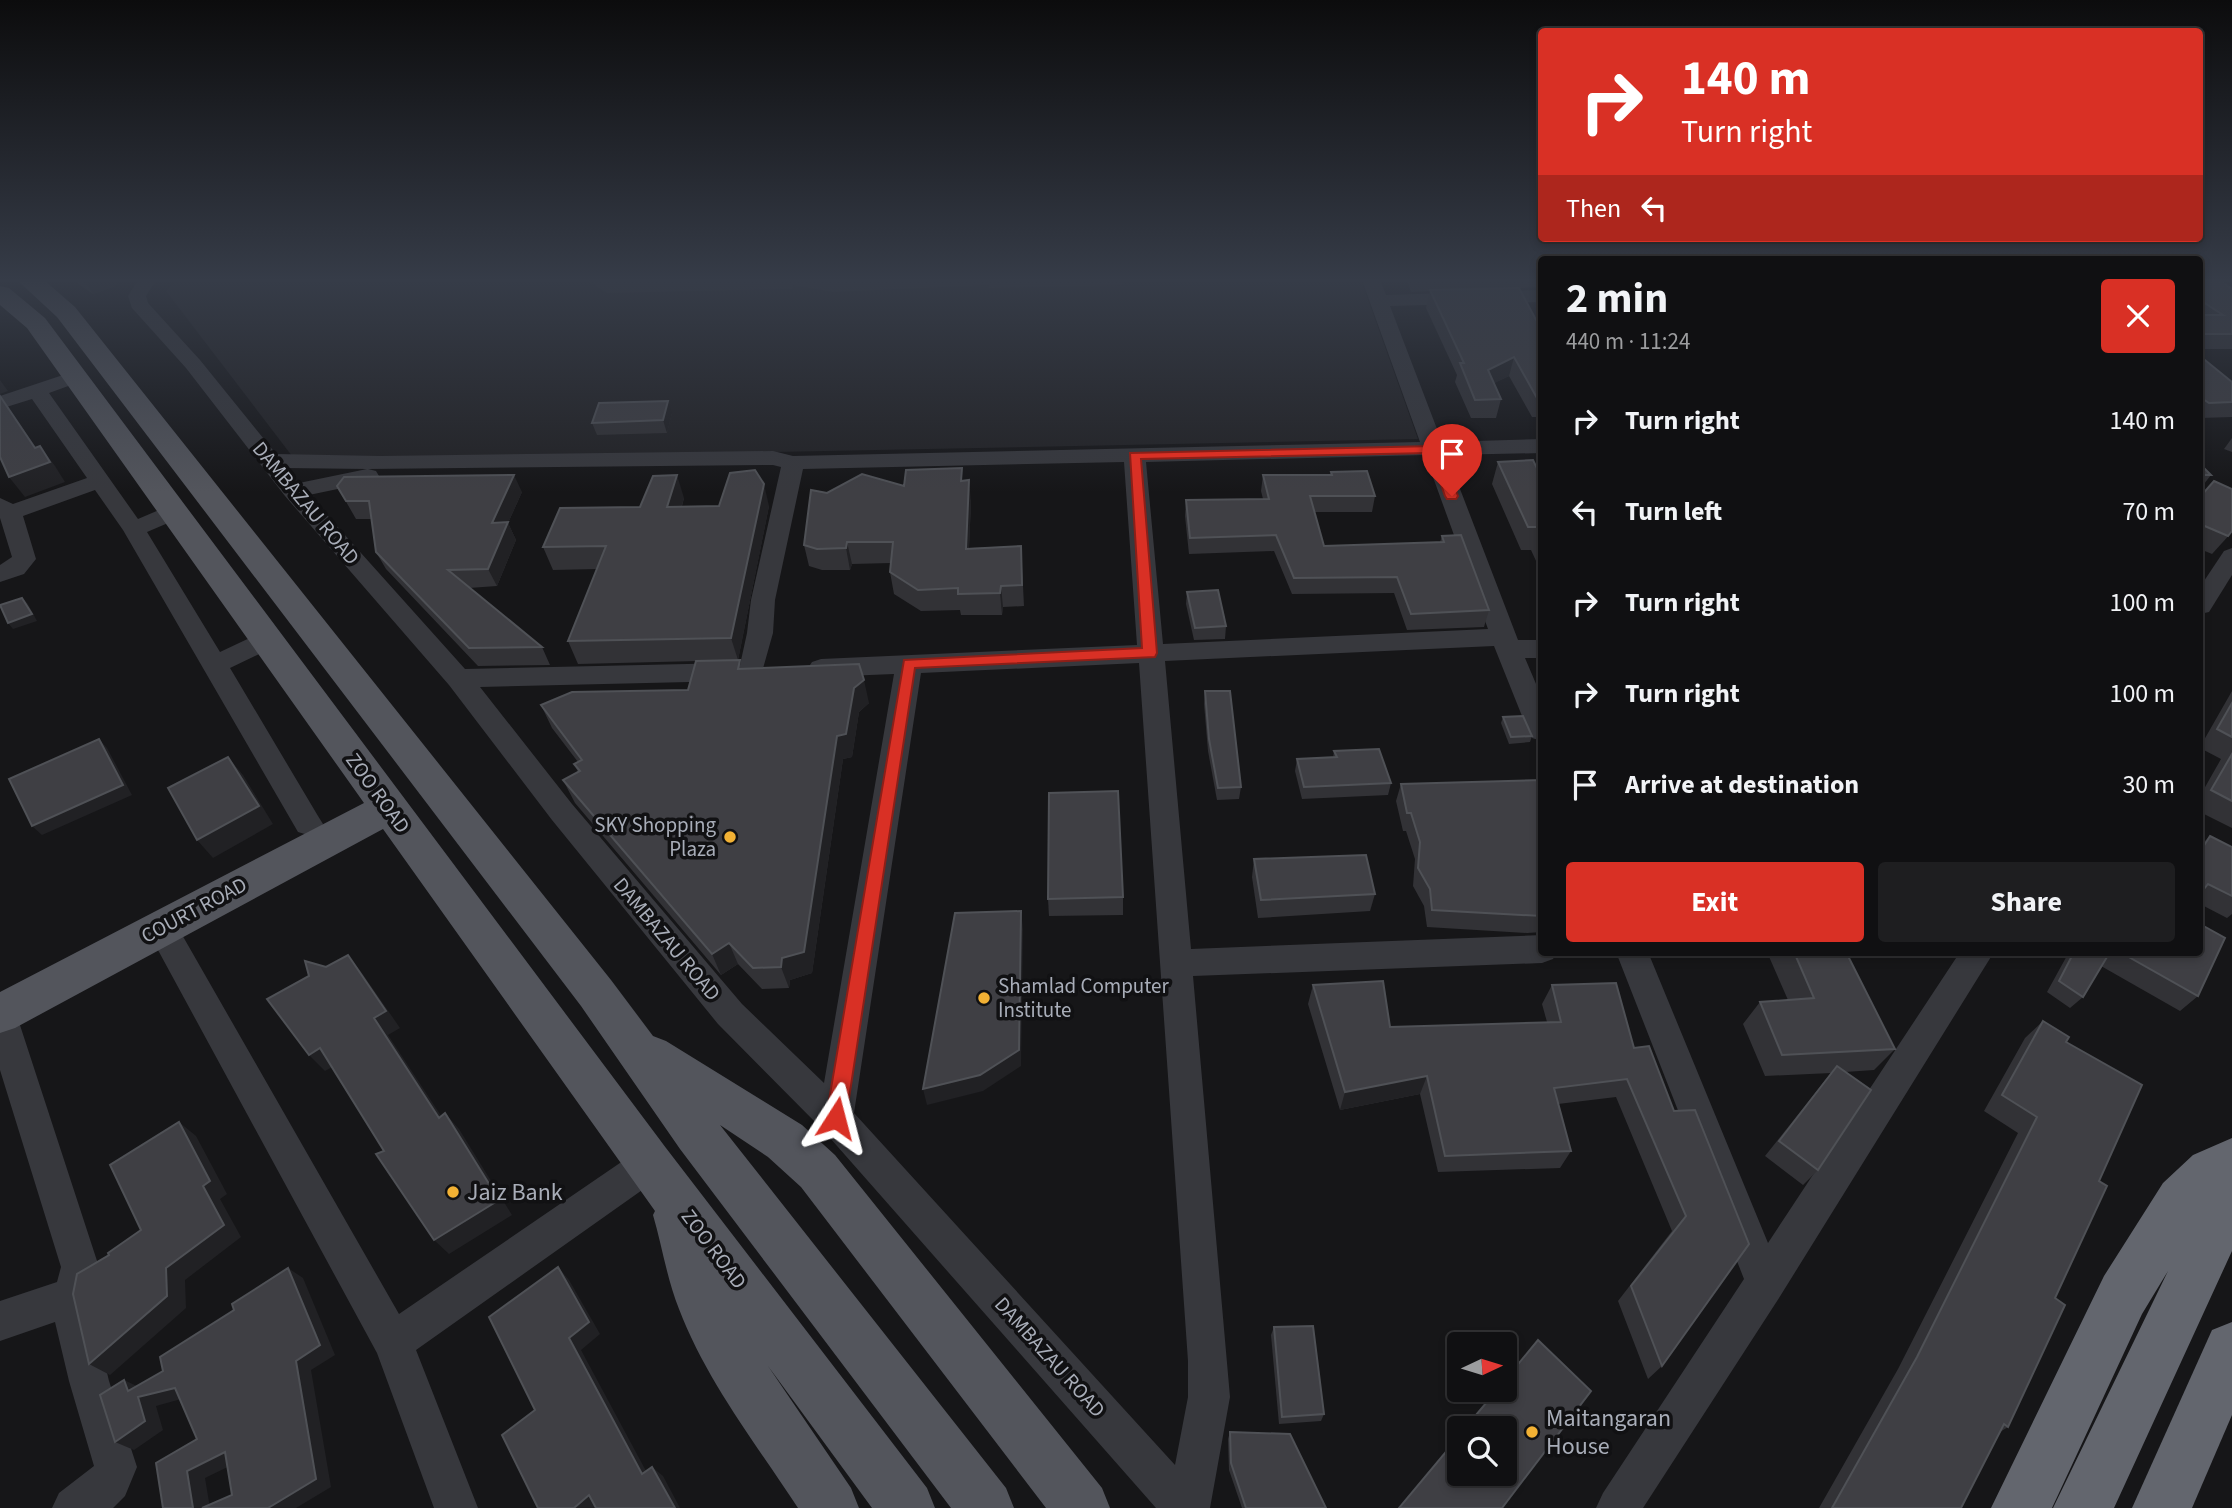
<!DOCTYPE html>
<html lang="en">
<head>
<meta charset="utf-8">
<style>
  :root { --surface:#101012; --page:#1e1e20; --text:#f1f3f6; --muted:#9c9d9f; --line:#303032; --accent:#d93025 }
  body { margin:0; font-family:"Source Sans 3",sans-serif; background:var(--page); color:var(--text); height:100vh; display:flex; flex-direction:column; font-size:26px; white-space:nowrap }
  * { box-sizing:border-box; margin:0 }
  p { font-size:23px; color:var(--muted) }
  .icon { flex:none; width:38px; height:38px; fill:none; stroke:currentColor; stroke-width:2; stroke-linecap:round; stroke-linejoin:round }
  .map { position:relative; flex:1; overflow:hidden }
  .side { position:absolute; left:1538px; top:256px; width:665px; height:700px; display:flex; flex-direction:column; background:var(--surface); border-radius:7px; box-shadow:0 4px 10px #0003,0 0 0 2px var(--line) }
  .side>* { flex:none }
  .guide { position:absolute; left:1538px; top:28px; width:665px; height:214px; border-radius:7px; box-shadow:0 4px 10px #0003,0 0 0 2px var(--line); background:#d93025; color:#fff; overflow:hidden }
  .needle { width:46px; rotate:86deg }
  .buttons { position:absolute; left:1447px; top:1332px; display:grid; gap:14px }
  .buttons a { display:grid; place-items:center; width:70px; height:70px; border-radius:7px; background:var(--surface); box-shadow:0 4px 10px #0003,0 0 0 2px var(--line); font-size:35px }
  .pin { position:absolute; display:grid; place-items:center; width:60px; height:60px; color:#fff; margin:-72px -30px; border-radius:50% 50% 50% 0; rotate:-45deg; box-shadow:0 0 7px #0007 }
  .pin .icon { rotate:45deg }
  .me { position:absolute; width:77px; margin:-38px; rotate:9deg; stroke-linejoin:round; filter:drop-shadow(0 0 5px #0008) }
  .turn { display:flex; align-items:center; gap:24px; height:147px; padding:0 28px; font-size:32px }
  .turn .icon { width:91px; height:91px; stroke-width:2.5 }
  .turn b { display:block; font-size:49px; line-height:60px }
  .then { display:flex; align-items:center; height:66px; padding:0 28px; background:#0003; gap:14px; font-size:26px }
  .round { display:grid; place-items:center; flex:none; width:74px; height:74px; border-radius:7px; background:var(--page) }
  .overview { display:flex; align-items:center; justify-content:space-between; height:119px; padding:0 28px }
  h1 { font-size:42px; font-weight:700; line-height:52px }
  .action { display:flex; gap:14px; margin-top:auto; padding:14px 28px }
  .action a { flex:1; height:80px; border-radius:7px; background:var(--accent); color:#fff; font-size:28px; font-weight:700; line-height:80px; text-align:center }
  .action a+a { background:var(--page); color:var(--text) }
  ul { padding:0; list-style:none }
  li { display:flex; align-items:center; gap:21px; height:91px; padding:0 28px }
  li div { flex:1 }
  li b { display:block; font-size:26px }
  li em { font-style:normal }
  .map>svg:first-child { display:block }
  .built { fill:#222225 }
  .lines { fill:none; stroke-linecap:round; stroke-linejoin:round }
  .minor { fill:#37383d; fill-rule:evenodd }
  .major { fill:#53555c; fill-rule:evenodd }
  .highway { fill:#63666e; fill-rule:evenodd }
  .wall { fill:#323236 }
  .shaded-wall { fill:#212124 }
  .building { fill:#3f3f44; stroke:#4f5156; stroke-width:2 }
  .route { fill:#d93025; stroke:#8d1f18; stroke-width:2 }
  .poi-dot { fill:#f2b134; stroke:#111113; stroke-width:2.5 }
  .labels { text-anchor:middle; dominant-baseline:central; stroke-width:7; stroke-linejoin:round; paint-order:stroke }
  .street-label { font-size:21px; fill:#a8adb8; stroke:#111113 }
  .poi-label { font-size:21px; fill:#a8adb8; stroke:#111113; text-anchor:end }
  .near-poi-label { font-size:24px; fill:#a8adb8; stroke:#111113; text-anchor:start }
</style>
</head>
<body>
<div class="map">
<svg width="2232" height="1508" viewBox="0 0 2232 1508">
  <rect width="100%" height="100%" fill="#161618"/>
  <path class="built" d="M176,280H1361L1418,439L337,461L292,456L166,291Z"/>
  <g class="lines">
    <g class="minor">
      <path d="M138,280H156L146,296L148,303L200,360L276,454L380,456L773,451L793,456L1420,442L1362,280H1380L1386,295L1542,290V302L1390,306L1442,442L1542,439V453L1447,455L1518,640H1542V658H1525L1542,698V741L1532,738L1528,731L1494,646L1165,661L1191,949L1542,935V952H1557L1553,959L1542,963L1193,976L1230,1397L1210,1508H1156L823,1130L718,1024L552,820L449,685L285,496L186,368L132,308L128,296ZM1425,455L1488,629L1163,644L1146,462ZM1124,462L1137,645L821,659L812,662L808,668L812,674L821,677L894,674L824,1083L742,1004L572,804L480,687L732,681C742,678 750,682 760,679L773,633L775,600L803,469ZM773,465L781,467L751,600L747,633L740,665L732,663L465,669L309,495L376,481L379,476L376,471L368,469ZM286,468L367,469L299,483ZM1139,663L1188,1361V1397L1175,1465L854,1113L921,673Z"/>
      <path d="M75,371L82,373L85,377L82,381L49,393L138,519L166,507H182L186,512L182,517L147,532L220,652L258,634L267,631L276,634L280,640L276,646L230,668L318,816L323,824L318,832L308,835L298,832L123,530L95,490L23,516L36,559L24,574L0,582V565L12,557L0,518V498L13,504L87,478L32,399L0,409V396Z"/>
      <path d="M2232,548V575L2209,612L2200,614V587L2224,551Z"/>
      <path d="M162,915L173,919L399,1314L636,1152L649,1146L662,1152L667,1164L662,1176L416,1350L478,1508H434L377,1353L146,928L151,919Z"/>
      <path d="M1616,952H1648L1768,1243L1960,952H1994L1779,1298L1643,1508H1596L1603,1493L1744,1279Z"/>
      <path d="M0,1001L12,1006L17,1016L99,1267L91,1306L109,1381L137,1467L125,1496L113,1508H52L59,1493L94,1466L69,1381L55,1322L0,1341V1301L57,1282L61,1267L0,1070Z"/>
    </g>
    <g class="major">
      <path d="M17,280H44L75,307L611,980L653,1036L666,1041L802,1125L835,1155L1102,1488L1110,1508H1046L801,1187L768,1157L720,1125L1006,1488L1014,1508H951L680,1149L581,1006L57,317Z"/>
      <path d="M0,286L9,288L45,318L666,1148L927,1488L935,1508H872L768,1366L851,1488L859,1508H798C756,1444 706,1380 679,1309C667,1279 662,1246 653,1215L655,1211L383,829L15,1028L0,1033V992L364,803L27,328L0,305Z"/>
    </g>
    <g class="highway">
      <path d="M2232,1138V1251L2114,1508H2053L2168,1271L2142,1314L2052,1508H1991L2104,1276L2163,1183L2193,1155Z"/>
      <path d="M2232,1322V1415L2192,1508H2132L2212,1330Z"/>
    </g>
  </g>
  <g class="wall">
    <path d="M73,280H120L113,287L93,294Z"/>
    <path d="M587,280H1122V285L989,288V285L833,292L793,285L792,289L607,293Z"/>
    <path d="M1407,280H1542V287L1519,288L1542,331V423H1539L1536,417H1532L1509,376L1494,383L1501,399L1496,418H1471L1455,382L1457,375L1426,308L1430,291L1411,292Z"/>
    <path d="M2200,280H2225L2223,283L2232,289V349H2200Z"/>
    <path d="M2200,356L2232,382V417L2200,418Z"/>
    <path d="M672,413L667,433L597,435L592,423Z"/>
    <path d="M2232,438V452L2224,449Z"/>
    <path d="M1498,462L1542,479V574L1531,550H1521L1492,484Z"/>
    <path d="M2200,464L2211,475L2200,489Z"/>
    <path d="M1331,472L1375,496L1372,512H1314L1324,546L1440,542L1442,536L1489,610L1484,627L1407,630L1394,593L1292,594L1274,551L1189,554L1185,516L1186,500L1263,499L1261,491L1263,475H1330Z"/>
    <path d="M963,481L971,502L969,548L1021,546L1024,606L1003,607L1002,615H961L960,610L921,611L894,594L890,572L891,563L852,564L850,570H822L809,566L804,545L827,493Z"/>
    <path d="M337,486L522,492L508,523L516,540L497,586L469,588L542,647L550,665L478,666L386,569L376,552L372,519H356Z"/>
    <path d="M2200,497L2232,532L2212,554L2200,549Z"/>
    <path d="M684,498L682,506H769L738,660L578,664L568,641L597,569L553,570L543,547L640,507Z"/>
    <path d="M1187,592L1226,626L1225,639L1194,640L1186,604Z"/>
    <path d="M743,669L869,703L859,712L852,757L843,759L812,973L790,980L789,988L762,989L738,964L721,975L575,803L563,780L578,772L574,764L578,762L552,728L541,705L688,690Z"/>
    <path d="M1205,691L1241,787L1239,799L1217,800L1208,751L1204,704Z"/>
    <path d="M2232,691V828L2200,812V796L2221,759L2200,748V747Z"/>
    <path d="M1503,717L1532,736L1530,742L1509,744L1501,723Z"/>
    <path d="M1334,751L1391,783L1388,795L1302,799L1295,771L1297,759L1333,758Z"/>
    <path d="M1542,780V932L1527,933L1427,927L1424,906L1413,886L1415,859L1406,831H1403L1396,801L1401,784Z"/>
    <path d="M2210,836L2232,847V914L2227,918L2200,904V846Z"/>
    <path d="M1254,859L1375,894L1370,911L1258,918L1252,877Z"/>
    <path d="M1123,897V915L1049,916L1048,899Z"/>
    <path d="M1767,952H1846L1895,1049L1874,1070L1845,1072L1818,1170L1803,1185L1765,1156L1831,1073L1765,1076L1743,1024L1760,1002L1788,1000Z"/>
    <path d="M2069,952H2097L2105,956L2108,952H2200L2198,996L2180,1011L2101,966L2083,997L2070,1008L2047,992Z"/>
    <path d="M1313,985L1390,1027L1547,1022L1542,1004L1552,985L1634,1048L1674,1111L1749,1244L1662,1366L1648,1379L1618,1301L1672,1231L1616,1097L1558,1104L1571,1151L1560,1168L1438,1172L1420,1094L1340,1110L1308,1004Z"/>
    <path d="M2043,1021L2066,1042L2099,1181L2055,1298L2008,1427L2000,1432L1961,1508H1819L1898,1369L2018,1133L1984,1111L2025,1038Z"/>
    <path d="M1274,1327L1324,1414L1321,1421L1279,1424L1271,1335Z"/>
    <path d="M1230,1432L1326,1508H1242L1229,1470L1228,1439Z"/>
  </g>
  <g class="shaded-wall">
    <path d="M84,280H120L113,287L93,294Z"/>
    <path d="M1514,357L1509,376L1483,389L1488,370Z"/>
    <path d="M0,380L8,391L0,394Z"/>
    <path d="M0,396L47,463L40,446L55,466L65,482L25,497L9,477L35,448Z"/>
    <path d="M668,401L672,413L667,433L663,420Z"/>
    <path d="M514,475L522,492L508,523L516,540L497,586L488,569L492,523Z"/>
    <path d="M677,475L684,498L675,529L667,507Z"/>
    <path d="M969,480L971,502L968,570L966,549Z"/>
    <path d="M764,484L769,506L738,660L731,638Z"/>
    <path d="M847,542L852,564L850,570L846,548Z"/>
    <path d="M1001,586L1003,607L1002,615L1000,593Z"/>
    <path d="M22,598L28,604L37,621L13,629L8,623Z"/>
    <path d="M864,680L869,703L859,712L852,757L843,759L812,973L790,980L789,988L781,967L782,958L837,736L854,688Z"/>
    <path d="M99,739L107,748L132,795L42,835L32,826Z"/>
    <path d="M228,757L243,775L273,824L213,858L197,840Z"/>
    <path d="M1021,911L1023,929L1021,1066L983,1091L927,1105L923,1089Z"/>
    <path d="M729,943L738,964L721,975L712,954Z"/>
    <path d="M348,955L362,973L400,1028L388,1035L453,1134L439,1118L374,1018Z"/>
    <path d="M320,1048L336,1065L325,1071L309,1055Z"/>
    <path d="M1427,1076L1420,1094L1340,1110L1345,1092Z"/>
    <path d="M445,1113L459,1129L512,1215L449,1254L434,1240Z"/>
    <path d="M179,1122L196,1136L227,1194L220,1199L241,1237L185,1280L186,1308L110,1375L89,1364L166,1268L203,1186Z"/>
    <path d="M558,1267L569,1280L600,1334L581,1350L653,1484L642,1474L569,1338Z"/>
    <path d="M288,1268L303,1278L335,1355L311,1370L331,1487L296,1508H268L296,1361Z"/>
    <path d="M124,1380L143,1389L175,1388L192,1396L156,1406L163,1430L134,1450L115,1442L128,1391Z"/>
    <path d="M225,1452L242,1460L205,1478L210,1508H193L187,1471Z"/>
    <path d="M652,1467L663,1476L680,1508H675Z"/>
    <path d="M589,1495L597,1508H574Z"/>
  </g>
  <g class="building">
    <path d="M2200,280H2219L2232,289V334H2200V315H2223L2200,300Z"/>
    <path d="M1519,288L1542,331V399L1537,398L1514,357L1488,370L1501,399L1475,400L1460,363H1464L1430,290Z"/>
    <path d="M2200,356L2232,382V402L2209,403L2200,397Z"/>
    <path d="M0,396L35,448L40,446L50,462L9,477L0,457Z"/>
    <path d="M668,401L663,420L592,423L599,403Z"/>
    <path d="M1533,460L1542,479V535L1538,527H1528L1498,462Z"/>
    <path d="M2200,464L2211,475H2200Z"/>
    <path d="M962,468L961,481L969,480L966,549L1021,546L1022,585L1001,586L1000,593L958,594V588L918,590L890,572L893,542H847L846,548L817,549L804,545L811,490L827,493L862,474L904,486L906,470Z"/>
    <path d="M755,470L764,484L731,638L568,641L606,546L543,547L560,508L640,507L653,476L677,475L667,507L719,506L730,473Z"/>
    <path d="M1367,471L1375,496H1310L1324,546L1444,542L1442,536L1461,535L1489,610L1411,614L1397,577L1294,578L1276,535L1190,538L1186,500L1269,499L1263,475H1332L1331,472Z"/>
    <path d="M514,475L492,523L508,522L488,569L448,570L542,647L469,648L376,552L369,501H346L337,486L344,477Z"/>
    <path d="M2214,481L2232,489V531L2228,536L2200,524V497Z"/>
    <path d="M1218,590L1226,626L1195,628L1187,592Z"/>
    <path d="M22,598L32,614L8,623L0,605Z"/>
    <path d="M740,660L738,669L859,664L864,680L854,688L846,734L837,736L804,952L782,958L781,967L753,968L729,943L712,954L563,780L580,771L574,764L582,760L541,705L572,692L688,690L696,661Z"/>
    <path d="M1205,691H1230L1241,787L1218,788L1209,739Z"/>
    <path d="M2232,703V737L2217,729Z"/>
    <path d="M1523,716L1532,736L1511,737L1503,717Z"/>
    <path d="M99,739L123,785L32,826L9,779Z"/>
    <path d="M1379,749L1391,783L1304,787L1297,759L1337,757L1334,751Z"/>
    <path d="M2232,754V801L2211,790Z"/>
    <path d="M228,757L259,806L197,840L168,788Z"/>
    <path d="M1542,780V916L1432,910L1430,889L1418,868L1420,842L1411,813H1407L1401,784Z"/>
    <path d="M1118,791L1123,897L1048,899L1049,793Z"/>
    <path d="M2210,836L2232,847V896L2208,884L2200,894V852Z"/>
    <path d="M1366,855L1375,894L1261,900L1254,859Z"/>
    <path d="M1021,911L1019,1050L980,1075L923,1089L955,913Z"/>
    <path d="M2200,924L2225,938L2198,996L2120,952H2200Z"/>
    <path d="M1794,952H1846L1895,1049L1782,1055L1760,1002L1814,998Z"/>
    <path d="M2074,952H2097L2107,957L2083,997L2059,981Z"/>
    <path d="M348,955L386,1011L374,1018L439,1118L445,1113L499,1200L434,1240L376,1154L384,1151L320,1048L309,1055L267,999L309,976L305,961L326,967Z"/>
    <path d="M1383,981L1390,1027L1561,1022L1552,985L1616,983L1634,1048L1649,1046L1674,1111L1695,1110L1749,1244L1662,1366L1631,1286L1686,1216L1627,1079L1554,1088L1571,1151L1445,1156L1427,1076L1345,1092L1313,985Z"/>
    <path d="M2043,1021L2069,1037L2066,1042L2142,1085L2099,1181L2107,1186L2055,1298L2065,1305L2008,1427L2004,1424L1961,1508H1832L1917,1357L2037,1117L2002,1095Z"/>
    <path d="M1837,1066L1871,1090L1818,1170L1779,1141Z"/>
    <path d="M179,1122L210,1181L203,1186L224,1225L166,1268L167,1296L89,1364L73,1294L77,1274L109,1255L108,1253L141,1230L110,1165Z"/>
    <path d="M558,1267L589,1322L569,1338L642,1474L652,1467L675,1508H596L589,1495L574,1508H538L502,1435L535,1410L489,1317Z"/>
    <path d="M288,1268L320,1345L296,1361L316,1479L268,1508H202L232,1495L225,1452L187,1471L193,1508H163L156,1463L197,1439L175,1388L138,1397L145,1421L115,1442L100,1395L124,1380L128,1391L163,1371L160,1357L234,1310L232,1304Z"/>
    <path d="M1313,1326L1324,1414L1282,1417L1274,1327Z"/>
    <path d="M1538,1340L1591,1391L1502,1508H1399L1460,1435V1474H1505V1428H1465L1497,1390H1505V1380Z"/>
    <path d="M1230,1432L1290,1434L1326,1508H1246L1231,1463Z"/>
  </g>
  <linearGradient id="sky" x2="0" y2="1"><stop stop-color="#0c0c0d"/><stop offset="0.57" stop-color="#363c48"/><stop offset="1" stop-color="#363c48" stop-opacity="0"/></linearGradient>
  <rect width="2232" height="492" fill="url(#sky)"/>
  <path class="route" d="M1434,446L1441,450L1458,496L1456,499H1447L1445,496L1430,453L1141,459L1157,653L1155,657L915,668L846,1118L843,1125L836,1128L829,1125L826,1118L904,660L1142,648L1130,453Z"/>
  <g class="poi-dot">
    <circle cx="730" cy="837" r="7"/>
    <circle cx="984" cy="998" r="7"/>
    <circle cx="453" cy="1192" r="7"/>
    <circle cx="1532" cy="1432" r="7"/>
  </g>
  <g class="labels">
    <g class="street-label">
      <text transform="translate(306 503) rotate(50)">DAMBAZAU ROAD</text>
      <text transform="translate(378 793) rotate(54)">ZOO ROAD</text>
      <text transform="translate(194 910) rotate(-28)">COURT ROAD</text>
      <text transform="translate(667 939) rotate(50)">DAMBAZAU ROAD</text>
      <text transform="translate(714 1249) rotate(53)">ZOO ROAD</text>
      <text transform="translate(1050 1357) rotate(48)">DAMBAZAU ROAD</text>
    </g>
    <g class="poi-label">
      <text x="716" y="825">SKY Shopping<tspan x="716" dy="24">Plaza</tspan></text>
      <text x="998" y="986" text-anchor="start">Shamlad Computer<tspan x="998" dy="24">Institute</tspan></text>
    </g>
    <g class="near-poi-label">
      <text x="467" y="1192">Jaiz Bank</text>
      <text x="1546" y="1418">Maitangaran<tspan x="1546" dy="28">House</tspan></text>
    </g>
  </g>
</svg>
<div class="buttons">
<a><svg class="needle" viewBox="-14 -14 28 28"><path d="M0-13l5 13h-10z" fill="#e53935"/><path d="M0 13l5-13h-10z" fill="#9c9d9f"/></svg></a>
<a><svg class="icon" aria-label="search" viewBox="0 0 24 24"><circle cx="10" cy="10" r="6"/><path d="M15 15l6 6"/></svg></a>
</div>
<div class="pin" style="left:1452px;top:496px;background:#d93025"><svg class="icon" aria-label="arrive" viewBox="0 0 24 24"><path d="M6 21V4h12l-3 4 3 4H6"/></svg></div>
<svg class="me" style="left:836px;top:1118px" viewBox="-20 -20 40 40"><path d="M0-17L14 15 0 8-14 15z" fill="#d93025" stroke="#fff" stroke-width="4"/></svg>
<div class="guide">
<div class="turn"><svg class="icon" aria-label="right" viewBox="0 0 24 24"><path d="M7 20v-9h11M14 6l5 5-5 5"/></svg><div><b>140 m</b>Turn right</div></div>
<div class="then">Then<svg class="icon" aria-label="left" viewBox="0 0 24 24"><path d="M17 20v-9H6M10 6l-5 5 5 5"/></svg></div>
</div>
<section class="side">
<div class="overview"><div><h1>2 min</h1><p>440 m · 11:24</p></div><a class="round" style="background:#d93025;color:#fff"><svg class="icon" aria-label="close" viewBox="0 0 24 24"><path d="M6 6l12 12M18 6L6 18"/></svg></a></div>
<ul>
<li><svg class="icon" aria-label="right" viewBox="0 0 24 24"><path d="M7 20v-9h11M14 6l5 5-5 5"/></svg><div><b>Turn right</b></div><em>140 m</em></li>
<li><svg class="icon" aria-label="left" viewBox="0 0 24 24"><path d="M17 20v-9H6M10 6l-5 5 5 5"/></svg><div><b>Turn left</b></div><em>70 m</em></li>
<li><svg class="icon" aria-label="right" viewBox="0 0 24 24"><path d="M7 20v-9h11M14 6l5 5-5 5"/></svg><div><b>Turn right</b></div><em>100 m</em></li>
<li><svg class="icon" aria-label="right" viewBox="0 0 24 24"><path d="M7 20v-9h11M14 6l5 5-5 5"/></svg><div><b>Turn right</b></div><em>100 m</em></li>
<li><svg class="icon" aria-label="arrive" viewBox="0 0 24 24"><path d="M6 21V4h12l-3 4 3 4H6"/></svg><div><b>Arrive at destination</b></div><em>30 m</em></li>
</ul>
<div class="action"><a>Exit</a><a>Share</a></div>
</section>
</div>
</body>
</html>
